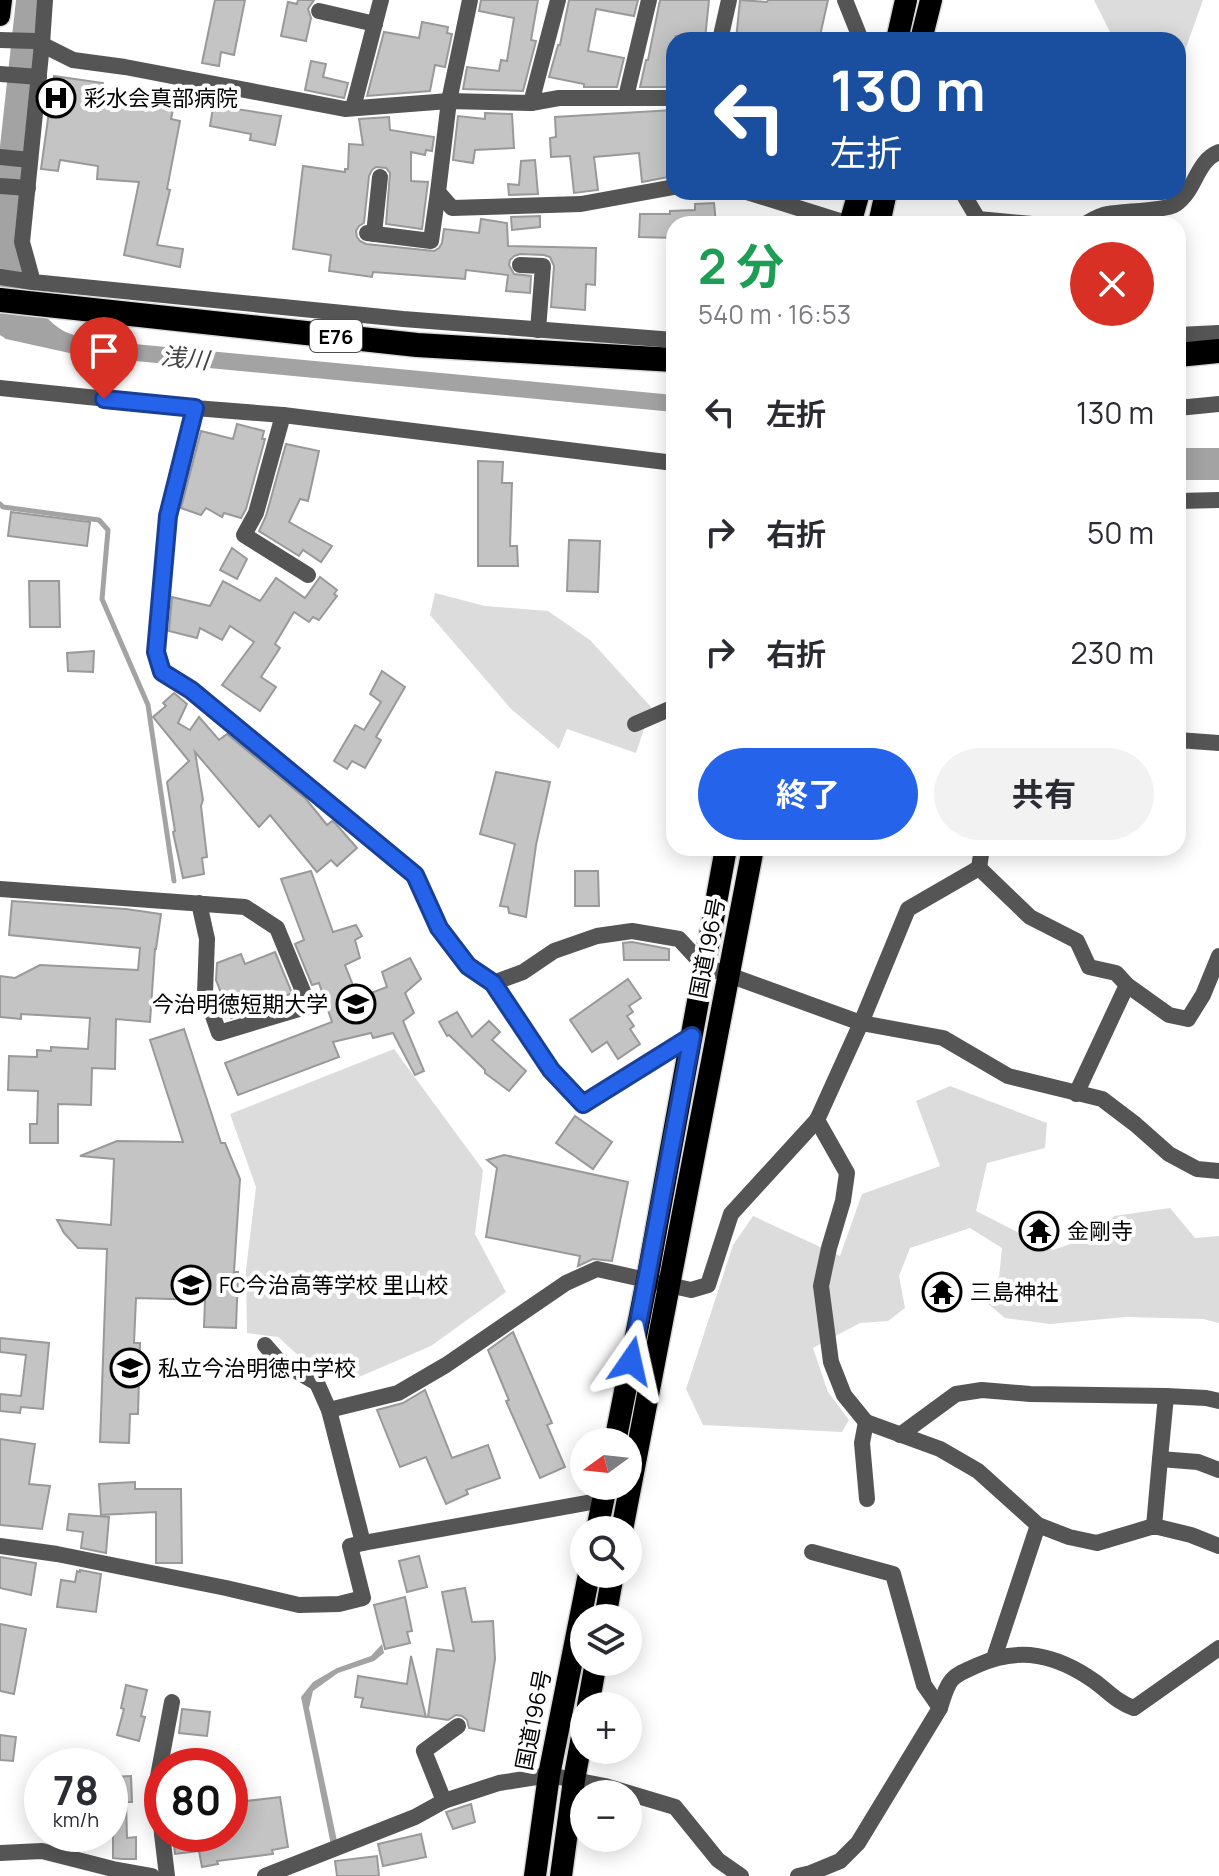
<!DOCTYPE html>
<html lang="ja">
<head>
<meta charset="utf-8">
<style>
  :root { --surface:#fff; --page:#f2f2f3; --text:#2b2b33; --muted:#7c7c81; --accent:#2563eb }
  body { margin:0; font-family:Manrope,"Noto Sans JP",sans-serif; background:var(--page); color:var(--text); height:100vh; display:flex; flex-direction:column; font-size:30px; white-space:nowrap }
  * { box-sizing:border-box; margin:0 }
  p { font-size:26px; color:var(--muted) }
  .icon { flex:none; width:44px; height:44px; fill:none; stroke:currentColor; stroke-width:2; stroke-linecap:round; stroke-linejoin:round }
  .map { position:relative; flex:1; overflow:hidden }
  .panel { position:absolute; left:666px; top:216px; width:520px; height:640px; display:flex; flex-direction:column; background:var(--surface); border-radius:24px; box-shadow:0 4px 20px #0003 }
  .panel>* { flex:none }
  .guide { position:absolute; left:666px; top:32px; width:520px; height:168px; border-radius:24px; box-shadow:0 4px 20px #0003; background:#1a4fa0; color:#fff; overflow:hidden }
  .needle { width:52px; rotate:255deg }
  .controls { position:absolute; left:570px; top:1428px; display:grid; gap:16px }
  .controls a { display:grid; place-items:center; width:72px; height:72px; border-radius:50%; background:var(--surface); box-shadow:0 4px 20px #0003; font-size:40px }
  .speed { position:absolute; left:24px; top:1748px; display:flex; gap:16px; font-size:40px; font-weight:700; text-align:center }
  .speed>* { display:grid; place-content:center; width:104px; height:104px; border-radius:50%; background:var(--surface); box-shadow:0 4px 20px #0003; line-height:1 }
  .speed small { font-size:20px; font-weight:400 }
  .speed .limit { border:12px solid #d22; background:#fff; color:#111 }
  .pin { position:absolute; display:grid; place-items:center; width:68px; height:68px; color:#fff; margin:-82px -34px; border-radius:50% 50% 50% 0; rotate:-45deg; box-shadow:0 0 8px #0007 }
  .pin .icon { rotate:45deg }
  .me { position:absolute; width:88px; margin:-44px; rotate:11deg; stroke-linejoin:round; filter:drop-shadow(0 0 6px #0008) }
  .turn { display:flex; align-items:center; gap:28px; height:168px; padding:0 32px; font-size:36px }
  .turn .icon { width:104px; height:104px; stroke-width:2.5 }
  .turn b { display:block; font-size:56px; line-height:68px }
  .round { display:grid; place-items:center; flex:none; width:84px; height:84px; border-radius:42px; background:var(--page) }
  .head { display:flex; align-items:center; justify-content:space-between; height:136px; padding:0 32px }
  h1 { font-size:48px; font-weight:700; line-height:60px; color:#1e9e55 }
  .button { display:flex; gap:16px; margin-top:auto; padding:16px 32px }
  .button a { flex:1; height:92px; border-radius:48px; background:var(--accent); color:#fff; font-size:32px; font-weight:700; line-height:92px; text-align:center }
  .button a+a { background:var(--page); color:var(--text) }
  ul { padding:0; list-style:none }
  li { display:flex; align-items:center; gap:24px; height:120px; padding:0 32px }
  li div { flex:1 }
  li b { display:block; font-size:30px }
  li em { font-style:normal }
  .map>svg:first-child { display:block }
  .green { fill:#dcdcdc }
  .water { fill:#a3a3a3 }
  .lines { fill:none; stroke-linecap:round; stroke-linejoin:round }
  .stream { stroke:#a3a3a3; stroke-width:5 }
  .river { stroke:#a3a3a3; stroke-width:32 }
  .building { fill:#c4c4c4; stroke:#999; stroke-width:2 }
  .primary-casing { stroke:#dbdbdb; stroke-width:23 }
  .trunk-casing { stroke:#dbdbdb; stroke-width:25 }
  .motorway-casing { stroke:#dbdbdb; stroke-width:27 }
  .minor { stroke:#555; stroke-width:16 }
  .tertiary { stroke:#555; stroke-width:16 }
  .primary { stroke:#000; stroke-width:20 }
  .trunk { stroke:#000; stroke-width:22 }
  .motorway { stroke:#000; stroke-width:24 }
  .route-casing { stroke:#184099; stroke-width:20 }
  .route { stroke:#2563eb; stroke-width:14 }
  .labels { text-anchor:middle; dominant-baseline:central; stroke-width:8; stroke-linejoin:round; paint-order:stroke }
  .shield { fill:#fff; stroke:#4c4c4c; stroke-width:2 }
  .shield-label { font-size:20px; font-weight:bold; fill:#000 }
  .poi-label { font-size:22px; fill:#000; stroke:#fff; text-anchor:start }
  .street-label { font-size:22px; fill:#000; stroke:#fff }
  .water-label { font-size:24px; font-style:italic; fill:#444; stroke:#fff }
</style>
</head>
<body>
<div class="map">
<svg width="1219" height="1876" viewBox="0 0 1219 1876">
  <rect width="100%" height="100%" fill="#fff"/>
  <g class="green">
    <path d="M1094,0H1203L1178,70V40H1114Z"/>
    <path d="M435,593L485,606L548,611L590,640L651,707L636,753L567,729L559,749L511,709L430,615Z"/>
    <path d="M394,1049L483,1170L475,1234L506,1292L431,1346L359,1377L326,1375L299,1356L278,1337L247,1333L246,1270L256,1187L230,1114Z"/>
    <path d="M950,1086L1047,1123L1045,1148L987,1163L976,1211L1053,1250L1096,1235L1114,1216L1170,1208L1195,1238L1219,1236V1323L1203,1319L1126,1317L1050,1324L1005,1318L986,1302L999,1277L1002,1248L970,1228L910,1248L899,1276L905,1308L888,1321L860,1323L813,1348L828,1392L849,1420L842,1432L703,1425L686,1389L733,1245L753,1216L840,1256L862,1194L940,1166L916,1101Z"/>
  </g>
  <g class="water">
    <path d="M16,0H38L23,266C30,292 38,315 62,330C70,335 83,337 92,340L674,395V412L83,356L6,339L0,335V146Z"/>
    <path d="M382,1644L384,1653L374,1661L338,1673L313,1691L309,1708L337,1841L331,1845L301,1697L313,1682L337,1668L371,1656Z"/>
  </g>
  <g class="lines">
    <path class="stream" d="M0,504L3,507L99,520L108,530L102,599L148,705L174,881"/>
    <path class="river" d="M1178,464H1219"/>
  </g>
  <g class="building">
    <path d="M215,0H245L234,55L221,52L219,66L202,63Z"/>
    <path d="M298,0H314L308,9L311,18L306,41L281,36L288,2L297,4Z"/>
    <path d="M481,0H538L531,40L536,41L523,91L463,89L467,67L499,71L501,60L507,61L514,18L479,11Z"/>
    <path d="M569,0H638L634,16L596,9L588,51L624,58L617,87H584V84L549,77L558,45H560Z"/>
    <path d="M660,0H709L705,39L676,36L674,40V81L671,80V87H640L646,60H648Z"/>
    <path d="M740,0L767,2L768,0H828L819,40H736Z"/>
    <path d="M422,22L448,27L447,33L452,34L445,67L435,65L430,91L367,96L384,32L419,38Z"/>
    <path d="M311,61L326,64L323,77L348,83L344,98L305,90Z"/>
    <path d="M54,76L103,83L100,102L154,108L155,106L173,110L171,119L180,121L167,189L170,190L157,245L183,249L180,267L124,255L139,182L97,179L98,166L60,160L58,171L41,169Z"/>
    <path d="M215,95L231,98L230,108L281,116L275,145L250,140L251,134L210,126Z"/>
    <path d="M673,110L674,176L642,182L639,153L594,157L598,190L574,193L570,156L551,157L550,138L556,137L555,117Z"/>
    <path d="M485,113L512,114L514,148L475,150L473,163L453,160L458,116L485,119Z"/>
    <path d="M389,117L390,130L434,137L432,151L426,150L425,155L411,152V181L428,182L422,229L386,224L390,173L386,168L376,167L372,170L369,176L364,223L359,226L356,231L357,237L360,241L366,244L434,251L439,248L442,243L444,229L479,233L481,219L507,223L508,246L596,248L595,285L586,284L585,310L551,307L554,266L550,257L544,255L520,254L514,256L510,260L509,265L514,274L531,276L530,293L506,291L508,275L466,270L465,279L373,272L372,277L329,271L331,255L293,249L303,166L345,172V169H348L349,144L363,145L359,119Z"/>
    <path d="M535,160L538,194L509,195L508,184L519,185L521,161Z"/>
    <path d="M714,203L716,224H674V238L639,237L640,214H670V211L695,210V204Z"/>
    <path d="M540,216V227L512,230L511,217Z"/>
    <path d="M237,424L264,431L262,439H265L246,509L241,518L224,513L222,517L206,508L201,515L181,508L201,431L233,439Z"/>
    <path d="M286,444L319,451L308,501L300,499L289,522L332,546L321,562L303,550L299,556L259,531L266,516Z"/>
    <path d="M478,461L503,462L502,483H512L510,546H517L518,566H478Z"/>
    <path d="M11,512L90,522L87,546L8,536Z"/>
    <path d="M569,540L600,541L598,592L567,591Z"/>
    <path d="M232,548L247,559L237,579L220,570Z"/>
    <path d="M320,577L337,590L334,594L337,596L319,620L313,617L309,622L294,612L275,644L280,648L261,677L276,687L260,711L222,685L254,642L230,626L222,640L200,628L197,638L169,631L172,597L210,606L223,581L260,601L276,578L305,598Z"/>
    <path d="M29,581H59L60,627H30Z"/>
    <path d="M94,651L93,672L68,671L67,653Z"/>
    <path d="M382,671L405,687L376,737L381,740L365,768L352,761L347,769L334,761L355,725L364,730L381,702L370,694Z"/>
    <path d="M174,693L187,704L178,723L190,730L199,717L219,740L227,734L306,799L327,825L332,821L336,824L357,848L337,866L331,860L317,872L270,815L259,827L195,752L203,800L201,806L207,857L202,858L204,874L183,878L173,832L175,831L167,782L189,761L153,717L166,706L163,703Z"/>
    <path d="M496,772L550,782L536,845L526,917L509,913L508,907L500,906L515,844L480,834Z"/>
    <path d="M311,871L333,932L356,925L362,936L355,940L360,958L345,965L358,998L387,987L382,972L410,958L421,979L405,993L414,1013L403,1021L424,1071L415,1075L393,1033L373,1038L371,1033L333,1042L339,1057L238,1095L225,1063L332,1022L319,983L312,985L295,944L304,940L281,879Z"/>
    <path d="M575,871H598L599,906H575Z"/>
    <path d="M12,901L126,909L161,914L156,949H155L150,1022L116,1019L115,1069L92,1068L91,1105L58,1104V1143H30V1124H37L38,1091L8,1090L9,1056L37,1057V1050L51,1051V1047L88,1049L90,1018L21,1014V1019L0,1017V976L15,978L40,965L138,970L140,948L9,935Z"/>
    <path d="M632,942L669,949V960H624L623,943Z"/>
    <path d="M275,952L292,993L285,996L287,1000L231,1018L216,980L217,963L241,954L245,964Z"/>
    <path d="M628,979L641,998L629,1006L633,1012L627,1016L634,1026L630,1029L640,1044L618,1059L607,1042L592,1052L570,1020Z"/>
    <path d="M457,1012L472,1037L489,1021L500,1032L492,1040L526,1071L509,1091L485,1073V1070L449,1035L447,1036L439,1022Z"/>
    <path d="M184,1029L221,1143H225L240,1179L234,1272H238L236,1328L204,1327L205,1300L136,1298L134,1343H140L138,1414H130L129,1443L100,1442L107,1249L78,1248L64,1233L57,1220L111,1225L114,1159L80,1156L117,1141L183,1142L150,1040Z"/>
    <path d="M575,1116L612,1142L593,1169L556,1143Z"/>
    <path d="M504,1155L628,1182L612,1261L593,1259L578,1266L580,1256L486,1237L497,1168L487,1160Z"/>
    <path d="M513,1332L552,1423L547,1425L565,1467L540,1478L506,1401L509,1400L488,1350Z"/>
    <path d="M0,1338L49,1343L43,1409L21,1407L20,1413L0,1411V1394L21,1396L26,1355L0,1352Z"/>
    <path d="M425,1390L452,1458L488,1445L500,1478L466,1490L468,1494L446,1504L426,1457L400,1467L377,1410L403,1403Z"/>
    <path d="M0,1439L35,1444L29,1484L50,1486L42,1529L0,1525Z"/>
    <path d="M135,1482V1489H181L182,1563H156V1512L101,1515L99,1484Z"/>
    <path d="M69,1514L109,1517L106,1553L81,1548L83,1532L67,1530Z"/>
    <path d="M419,1556L427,1587L407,1592L399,1561Z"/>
    <path d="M0,1557L36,1563L31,1595L0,1588Z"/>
    <path d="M80,1570L101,1574L96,1612L57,1607L61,1580L75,1582L77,1571L80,1572Z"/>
    <path d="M465,1588L472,1622L493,1621L495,1659L484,1731L469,1728L467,1720L462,1716L456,1715L448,1720L428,1717L437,1649L454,1651L442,1592Z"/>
    <path d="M405,1597L412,1631L407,1632L410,1643L385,1649L374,1605Z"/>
    <path d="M0,1624L26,1629L14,1694L0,1691Z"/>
    <path d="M411,1656L426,1717L361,1707L363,1698L355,1697L358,1676L407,1684Z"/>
    <path d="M126,1685L147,1690L141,1716L145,1717L139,1741L117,1735L124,1709L121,1708Z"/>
    <path d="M182,1709L210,1712L207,1736L179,1733Z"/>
    <path d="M0,1735L16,1737L13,1761L0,1760Z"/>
    <path d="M131,1776L132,1802H126L127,1838L136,1837V1859H122L113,1858V1836L110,1835V1818H112L111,1777Z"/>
    <path d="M280,1797L288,1847L272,1850L273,1854L217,1861L218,1864L202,1867L199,1851L175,1854L173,1834H230V1803Z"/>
    <path d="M471,1804L475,1822L453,1829L446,1812Z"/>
    <path d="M421,1834L426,1857L383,1866L378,1844Z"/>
    <path d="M377,1856L379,1876H337L335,1861Z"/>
  </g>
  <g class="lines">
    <g class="primary-casing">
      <path id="primary" d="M0,16L2,0"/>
    </g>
    <g class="trunk-casing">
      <g id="trunk">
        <path d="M897,40L906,0"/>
        <path d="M921,40L931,0"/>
        <path d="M850,224L859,192"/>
        <path d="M879,224L886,192"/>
        <path d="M615,1442L647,1280L726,848"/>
        <path d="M597,1530L606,1486"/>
        <path d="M622,1530L753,848"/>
        <path d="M605,1618L613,1574"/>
        <path d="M588,1706L596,1662"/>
        <path d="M535,1876L549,1775L589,1574"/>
        <path d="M561,1876L574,1780L584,1726"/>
      </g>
    </g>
    <g class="motorway-casing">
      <g id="motorway">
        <path d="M0,300L417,345L674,360"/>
        <path d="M1178,355L1219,351"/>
      </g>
    </g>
    <g class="minor">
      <path d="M45,0L42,44L22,242L33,282L403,319L674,340"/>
      <path d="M470,0L449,101L438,192L452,208L581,204L674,187"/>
      <path d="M845,0L861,40"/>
      <path d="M319,11L375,24"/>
      <path d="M0,40L35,41L73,60L125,67L345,109L449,101L531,103L559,98H674"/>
      <path d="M720,40L729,0"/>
      <path d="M0,74L39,77"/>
      <path d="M626,97L649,0"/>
      <path d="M531,103L558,0"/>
      <path d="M353,108L381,0"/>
      <path d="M0,157L30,160"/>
      <path d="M0,186L28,188"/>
      <path d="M747,192L849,224"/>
      <path d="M962,192L978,219L977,224"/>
      <path d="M978,219L1032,224"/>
      <path d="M1085,224C1092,220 1100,215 1108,214C1123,211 1166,211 1176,204C1196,190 1196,161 1219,152"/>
      <path d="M367,233L431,241L438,192"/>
      <path d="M374,234L380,177"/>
      <path d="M520,265L543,266L538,330"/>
      <path d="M0,277L33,282"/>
      <path d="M1178,335L1219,333"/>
      <path d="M195,408L168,516L156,652L162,672L191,690L415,875L439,928L468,966L493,983L523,972L554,951L597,936L632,931L679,939L704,966L861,1023L943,1038L1008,1076L1102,1099L1135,1124L1169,1154L1197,1169L1219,1171"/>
      <path d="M1178,408L1219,404"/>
      <path d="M283,415L256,513L244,535L308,575"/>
      <path d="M635,724L674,707"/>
      <path d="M1178,740L1219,743"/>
      <path d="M979,868L1030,917L1077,941L1089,967L1116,973L1127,985L1076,1094"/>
      <path d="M979,868L982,848"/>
      <path d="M0,889L245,907L277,928L309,1006L219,1033L205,993L207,939L199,903"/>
      <path d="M493,983L551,1070L583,1104L692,1036"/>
      <path d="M1127,985L1169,1015L1188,1019L1203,995L1219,956"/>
      <path d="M265,1345L278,1360L317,1383L329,1410"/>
      <path d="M1166,1396L1160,1459L1198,1462L1219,1470"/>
      <path d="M866,1422L844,1395L831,1362L821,1286L829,1248L843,1201L847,1173L817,1120L861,1023L908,909L979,868"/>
      <path d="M900,1435L956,1394L982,1390L1030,1394L1166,1396L1206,1398L1219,1401"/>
      <path d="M867,1499L862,1443L866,1422L940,1449L978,1471L1038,1525L1069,1537L1097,1543L1154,1526L1191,1535L1219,1546"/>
      <path d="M1154,1526L1160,1459"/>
      <path d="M363,1543L603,1500"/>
      <path d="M0,1546L57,1554L226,1588L299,1605L339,1604L363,1598L350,1546L363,1543L329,1410L398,1393L446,1365L566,1283L597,1269L691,1290L708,1285L731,1214L817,1120"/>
      <path d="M812,1552L893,1574L924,1685L940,1708"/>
      <path d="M994,1658L1038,1525"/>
      <path d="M444,1801L424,1751L458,1726"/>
      <path d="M162,1833L156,1787L172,1702"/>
      <path d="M162,1834L167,1876"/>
      <path d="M0,1853L42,1851L113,1869L152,1876"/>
      <path d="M265,1876L415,1817L444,1801L499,1783L549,1775L605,1786L675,1807L718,1860L741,1876"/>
      <path d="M798,1876L811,1873L840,1861L858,1843L940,1708C949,1678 950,1677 978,1665C1020,1646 1057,1655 1094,1681C1108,1691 1118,1703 1134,1708L1219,1648"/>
    </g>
    <g class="tertiary">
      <path d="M0,388L195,408L283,415L674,463"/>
      <path d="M1178,501L1219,500"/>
    </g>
    <use href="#primary" class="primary"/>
    <use href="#trunk" class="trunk"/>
    <use href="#motorway" class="motorway"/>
  </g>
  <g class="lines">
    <g class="route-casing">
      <path id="route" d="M104,399L195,408L168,516L156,652L162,672L191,690L415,875L439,928L468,966L493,983L551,1070L583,1104L692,1036L631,1361"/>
    </g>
    <use href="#route" class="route"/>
  </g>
  <defs>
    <g id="hospital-ring" transform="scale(2)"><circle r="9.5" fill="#fff" stroke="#000" stroke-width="1.5"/><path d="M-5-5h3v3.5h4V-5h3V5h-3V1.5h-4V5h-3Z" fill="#000"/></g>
    <g id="university-ring" transform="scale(2)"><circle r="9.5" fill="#fff" stroke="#000" stroke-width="1.5"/><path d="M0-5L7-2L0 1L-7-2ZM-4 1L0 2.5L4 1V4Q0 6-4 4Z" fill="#000"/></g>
    <g id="temple-ring" transform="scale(2)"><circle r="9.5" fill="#fff" stroke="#000" stroke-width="1.5"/><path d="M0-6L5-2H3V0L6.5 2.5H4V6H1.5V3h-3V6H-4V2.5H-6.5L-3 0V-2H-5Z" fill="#000"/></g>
    <g id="school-ring" transform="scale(2)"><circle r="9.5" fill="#fff" stroke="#000" stroke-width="1.5"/><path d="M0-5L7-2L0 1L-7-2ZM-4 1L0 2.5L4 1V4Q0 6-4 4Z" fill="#000"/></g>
  </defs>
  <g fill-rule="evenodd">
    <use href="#hospital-ring" x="56" y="98"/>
    <use href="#university-ring" x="356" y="1004"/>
    <use href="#temple-ring" x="1039" y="1231"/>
    <use href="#school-ring" x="191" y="1285"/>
    <use href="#temple-ring" x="942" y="1292"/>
    <use href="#school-ring" x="130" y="1368"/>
  </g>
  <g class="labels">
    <rect class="shield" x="310" y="320" width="52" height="32" rx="6"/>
    <g class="shield-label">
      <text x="336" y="336">E76</text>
    </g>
    <g class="poi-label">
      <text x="84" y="98">彩水会真部病院</text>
      <text x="328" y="1004" text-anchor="end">今治明徳短期大学</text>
      <text x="1067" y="1231">金剛寺</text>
      <text x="219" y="1285">FC今治高等学校 里山校</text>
      <text x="970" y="1292">三島神社</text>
      <text x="158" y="1368">私立今治明徳中学校</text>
    </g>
    <g class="street-label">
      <text transform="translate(707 948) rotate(-79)">国道196号</text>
      <text transform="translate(533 1720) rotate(-79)">国道196号</text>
    </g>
    <g class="water-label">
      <text transform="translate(185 357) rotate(6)">浅川</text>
    </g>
  </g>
</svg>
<div class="controls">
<a><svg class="needle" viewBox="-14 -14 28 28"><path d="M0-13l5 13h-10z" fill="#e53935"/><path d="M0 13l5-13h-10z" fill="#7c7c81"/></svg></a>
<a><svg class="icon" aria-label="search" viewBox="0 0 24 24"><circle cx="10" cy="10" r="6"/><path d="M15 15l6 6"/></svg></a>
<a><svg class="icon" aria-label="layers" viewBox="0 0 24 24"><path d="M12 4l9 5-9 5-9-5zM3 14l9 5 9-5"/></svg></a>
<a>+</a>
<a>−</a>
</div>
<div class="speed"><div>78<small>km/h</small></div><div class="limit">80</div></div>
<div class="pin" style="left:104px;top:399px;background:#d93025"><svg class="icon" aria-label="arrive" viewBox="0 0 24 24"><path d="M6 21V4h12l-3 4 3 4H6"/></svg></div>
<svg class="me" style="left:631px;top:1361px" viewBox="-20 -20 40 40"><path d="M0-17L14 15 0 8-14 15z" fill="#2563eb" stroke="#fff" stroke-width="4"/></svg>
<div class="guide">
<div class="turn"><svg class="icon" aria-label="left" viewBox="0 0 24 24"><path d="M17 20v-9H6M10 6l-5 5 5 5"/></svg><div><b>130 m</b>左折</div></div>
</div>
<section class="panel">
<div class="head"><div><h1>2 分</h1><p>540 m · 16:53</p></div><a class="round" style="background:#d93025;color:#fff"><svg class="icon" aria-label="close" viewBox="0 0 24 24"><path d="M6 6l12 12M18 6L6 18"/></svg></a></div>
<ul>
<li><svg class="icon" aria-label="left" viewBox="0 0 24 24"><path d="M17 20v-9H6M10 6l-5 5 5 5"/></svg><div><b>左折</b></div><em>130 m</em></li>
<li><svg class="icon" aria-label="right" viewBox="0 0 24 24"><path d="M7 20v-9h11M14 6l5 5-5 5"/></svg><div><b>右折</b></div><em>50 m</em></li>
<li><svg class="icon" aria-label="right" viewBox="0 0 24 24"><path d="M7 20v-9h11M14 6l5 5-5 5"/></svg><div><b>右折</b></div><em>230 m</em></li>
</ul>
<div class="button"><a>終了</a><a>共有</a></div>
</section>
</div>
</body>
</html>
